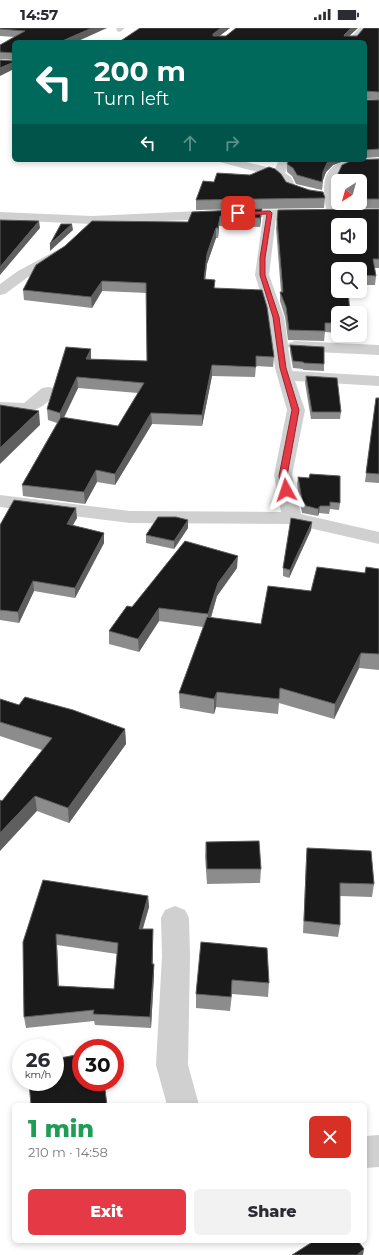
<!DOCTYPE html>
<html lang="en">
<head>
<meta charset="utf-8">
<style>
  :root { --surface:#fff; --page:#f2f2f3; --text:#2b2b33; --muted:#7c7c81; --accent:#e63946 }
  body { margin:0; font-family:Montserrat,sans-serif; background:var(--page); color:var(--text); height:100vh; display:flex; flex-direction:column; font-size:15px; white-space:nowrap }
  * { box-sizing:border-box; margin:0 }
  p { font-size:13px; color:var(--muted) }
  .icon { flex:none; width:22px; height:22px; fill:none; stroke:currentColor; stroke-width:2; stroke-linecap:round; stroke-linejoin:round }
  .map { position:relative; flex:1; overflow:hidden }
  .sheet { position:absolute; left:12px; top:1075px; width:355px; height:140px; display:flex; flex-direction:column; background:var(--surface); border-radius:6px; box-shadow:0 2px 6px #0003 }
  .sheet>* { flex:none }
  .guide { position:absolute; left:12px; top:12px; width:355px; height:122px; border-radius:6px; box-shadow:0 2px 6px #0003; background:#00695c; color:#fff; overflow:hidden }
  .needle { width:26px; rotate:217deg }
  .fabs { position:absolute; left:331px; top:146px; display:grid; gap:8px }
  .fabs a { display:grid; place-items:center; width:36px; height:36px; border-radius:6px; background:var(--surface); box-shadow:0 2px 6px #0003; font-size:20px }
  .speed { position:absolute; left:12px; top:1011px; display:flex; gap:8px; font-size:20px; font-weight:700; text-align:center }
  .speed>* { display:grid; place-content:center; width:52px; height:52px; border-radius:50%; background:var(--surface); box-shadow:0 2px 6px #0003; line-height:1 }
  .speed small { font-size:10px; font-weight:400 }
  .speed .limit { border:6px solid #d22; background:#fff; color:#111 }
  .pin { position:absolute; display:grid; place-items:center; width:34px; height:34px; color:#fff; margin:-17px; border-radius:8px; box-shadow:0 2px 6px #0006 }
  .me { position:absolute; width:44px; margin:-22px; rotate:355deg; stroke-linejoin:round; filter:drop-shadow(0 0 3px #0008) }
  .turn { display:flex; align-items:center; gap:14px; height:84px; padding:0 16px; font-size:18px }
  .turn .icon { width:52px; height:52px; stroke-width:2.5 }
  .turn b { display:block; font-size:28px; line-height:34px }
  .lanes { display:flex; align-items:center; height:38px; padding:0 16px; background:#0003; justify-content:center; gap:20px; direction:ltr }
  .lanes .off { opacity:.35 }
  .round { display:grid; place-items:center; flex:none; width:42px; height:42px; border-radius:6px; background:var(--page) }
  .head { display:flex; align-items:center; justify-content:space-between; height:68px; padding:0 16px }
  h1 { font-size:24px; font-weight:800; line-height:30px; color:#1e9e55 }
  .primary-button { display:flex; gap:8px; margin-top:auto; padding:8px 16px }
  .primary-button a { flex:1; height:46px; border-radius:6px; background:var(--accent); color:#fff; font-size:16px; font-weight:800; line-height:46px; text-align:center }
  .primary-button a+a { background:var(--page); color:var(--text) }
  .status { display:flex; justify-content:space-between; align-items:center; height:28px; padding:0 20px; background:var(--surface); direction:ltr }
  .status svg { height:11px; fill:currentColor }
  .map>svg:first-child { display:block }
  .lines { fill:none; stroke-linecap:round; stroke-linejoin:round }
  .street { fill:#d0d0d0; fill-rule:evenodd }
  .wall { fill:#8c8c8c; fill-rule:evenodd }
  .shaded-wall { fill:#5f5f5f }
  .building { fill:#1a1a1a; stroke:#5f5f5f; fill-rule:evenodd }
  .route { fill:#e63946; stroke:#96252e }
</style>
</head>
<body>
<div class="status"><b>14:57</b><svg viewBox="0 0 49 12"><path d="M0 12V9h3v3zM5 12V6h3v6zM10 12V3h3v9zM15 12V0h3v12zM26 1h20v11H26zM47 4h2v5h-2z"/></svg></div>
<div class="map">
<svg width="379" height="1227" viewBox="0 0 379 1227">
  <rect width="100%" height="100%" fill="#fff"/>
  <g class="lines">
    <g class="street">
      <path d="M116,0H125L120,4L117,3Z"/>
      <path d="M360,0H369L355,14H345Z"/>
      <path d="M379,130V138L347,141L337,148L336,169L339,185L338,188L276,189L269,247L284,289L288,317L289,315L295,313L379,317V327L295,323L288,319L292,343L379,348V358L295,353L305,382L292,447L301,486L379,504V516L292,496L130,495L0,479V467L130,483L281,484L274,447L287,382L275,340L268,289L255,247L263,189L92,196L0,192V184L92,188L222,182L326,181C317,132 339,132 379,130Z"/>
      <path d="M218,132H238L275,141L279,132H291L285,145L291,149L295,157L318,164L320,167L314,171L286,162L282,154L275,149L220,134Z"/>
      <path d="M61,220L66,221L68,224L66,227L28,249L5,266L0,267V256L18,243Z"/>
      <path d="M48,359L54,360L56,364C40,387 25,385 0,384V374L24,375L42,360Z"/>
      <path d="M175,878L185,882L189,890L190,928L188,1037L199,1077H167L156,1037L162,928L161,890L165,882Z"/>
      <path d="M379,1107V1139L365,1140V1108Z"/>
    </g>
  </g>
  <g class="wall">
    <path d="M0,0H107L14,14V32L0,31V17L15,9L0,8Z"/>
    <path d="M230,0L219,8H357L379,0V72L365,71V14H119Z"/>
    <path d="M365,72H379V129L365,130Z"/>
    <path d="M379,131V180H340V175H360V153H338V165L337,156V148Z"/>
    <path d="M290,132H347L333,137L326,144L323,152L322,162L296,156L292,148L287,144V136Z"/>
    <path d="M214,154H286L309,162L325,170L324,180L196,182V172Z"/>
    <path d="M262,181L260,199L219,198L218,210H216L207,236L205,252L215,260L274,329L273,339L256,338L255,349L212,348L202,398L152,396L115,457L97,454L85,476L23,468L22,457L57,395L48,392L47,381L91,332L147,333V265L102,263L92,280L24,272L23,262L188,194L192,184ZM78,360L138,365L118,398L64,390Z"/>
    <path d="M379,181V240H374L376,248L375,257H360V241H338V305L325,304L324,313L288,312L285,289L280,273V264H281L276,200L277,191Z"/>
    <path d="M290,317L324,336V343L303,342V341L293,340L290,324Z"/>
    <path d="M306,348L341,384L340,391H311L305,355Z"/>
    <path d="M376,370H379V455L365,454Z"/>
    <path d="M298,449L340,475L339,482L330,481L329,486L319,485L318,488L302,485L297,456Z"/>
    <path d="M77,490L72,497L104,505V515L75,570L34,563L19,595L0,592V497Z"/>
    <path d="M312,494L311,502L289,550L283,548V540Z"/>
    <path d="M188,500L174,521L146,515V507Z"/>
    <path d="M237,540L217,568L211,590L261,596L311,563L379,541V642L359,640L334,691L279,675L278,686L216,679L214,686L180,680L179,665L203,599L159,593L139,624L109,616V603L132,579Z"/>
    <path d="M0,671L19,677L125,701L126,716L69,795L37,783L2,773L42,722L0,708Z"/>
    <path d="M206,814L261,841L260,855L207,856L205,828Z"/>
    <path d="M307,820L374,856L372,869L340,868V897L338,909L303,905L306,832Z"/>
    <path d="M148,868L149,879L143,901L153,912V936H154V947L151,1000L95,997L94,993L26,1000L24,989L23,914ZM57,917L117,926L114,961L59,958Z"/>
    <path d="M201,914L269,955L268,969L232,966L230,983L196,980V966Z"/>
  </g>
  <g class="shaded-wall">
    <path d="M92,0H107L76,14H60Z"/>
    <path d="M221,0H230L213,13V6Z"/>
    <path d="M351,0H358L344,13L345,6Z"/>
    <path d="M14,34V41L0,48V40Z"/>
    <path d="M330,132H347L333,137L326,144L323,152L322,162L323,144L327,135Z"/>
    <path d="M262,181L261,191L260,199V190Z"/>
    <path d="M220,188L219,198L218,210V200Z"/>
    <path d="M39,193L40,200L0,247V239Z"/>
    <path d="M72,196L73,202L50,223V216Z"/>
    <path d="M216,200V210L207,236L204,261V251L207,226Z"/>
    <path d="M102,253V263L92,280L91,269Z"/>
    <path d="M91,321V332L86,331Z"/>
    <path d="M212,337V348L202,398V387Z"/>
    <path d="M77,349L78,360L60,397V385Z"/>
    <path d="M39,383L40,397L0,436V420Z"/>
    <path d="M151,385L152,396L115,457V446Z"/>
    <path d="M96,442L97,454L85,476L84,464Z"/>
    <path d="M320,478L319,485L318,488V481Z"/>
    <path d="M76,480L77,490L68,506L67,496Z"/>
    <path d="M188,492V500L174,521V513Z"/>
    <path d="M312,494L311,502L289,550L290,542Z"/>
    <path d="M104,505V515L75,570V560Z"/>
    <path d="M238,528L237,540L217,568L208,599V586L218,555Z"/>
    <path d="M33,553L34,563L19,595L18,584Z"/>
    <path d="M159,580V593L139,624L138,611Z"/>
    <path d="M361,625L359,640L334,691L335,676Z"/>
    <path d="M217,664L216,679L214,686V671Z"/>
    <path d="M125,701L126,716L69,795L68,780Z"/>
    <path d="M35,768L37,783L0,823V805Z"/>
    <path d="M148,868L149,879L139,912V901Z"/>
    <path d="M153,901V912L152,947V936Z"/>
    <path d="M56,906L57,917L59,969L58,958Z"/>
    <path d="M154,936V947L151,1000L150,989Z"/>
    <path d="M364,1221L363,1227H357Z"/>
  </g>
  <g class="building">
    <path d="M0,0H92L60,14H14V25L0,24V17L25,3L0,1Z"/>
    <path d="M140,0H221L213,6V8H226L236,0H351L345,6L344,8H357L364,0H379V64L365,63V14H119Z"/>
    <path d="M0,32L14,33V34L0,40Z"/>
    <path d="M365,72H379V121L365,122Z"/>
    <path d="M379,131V171H360V153H338L337,148L342,137L353,132Z"/>
    <path d="M289,132H330L327,135L323,144L322,154L297,147L293,140L287,136Z"/>
    <path d="M269,139L275,141L281,146L286,154L309,162L323,164L325,170L196,172L203,153L214,154L217,145L250,147Z"/>
    <path d="M262,181L260,190L220,188L218,200H216L207,226L204,251L215,252L214,260L262,262L267,279L274,329L256,328V339L212,337L202,387L151,385L115,446L96,442L84,464L22,457L61,389L118,398L144,355L77,349L60,385L47,381L66,319L91,321L86,331L147,333L146,255L102,253L91,269L23,262L36,237L65,218L92,193L188,194L192,184Z"/>
    <path d="M379,181V231H373L376,248L360,247V241H338V263H348L350,285H338V295H325V303L289,302L286,279L280,264H283L277,191L278,182ZM338,197H360V219H338Z"/>
    <path d="M0,192L39,193L0,239Z"/>
    <path d="M61,196H72L50,216Z"/>
    <path d="M290,317L324,319V336L304,335L303,334L293,333Z"/>
    <path d="M306,348L337,350L341,384H312Z"/>
    <path d="M376,370H379V446L366,445Z"/>
    <path d="M0,377L39,383L0,420Z"/>
    <path d="M310,446L340,448V475L330,474V478H320L318,481L303,477L298,449L309,450Z"/>
    <path d="M14,472L76,480L67,496L104,505L75,560L33,553L18,584L0,582V497Z"/>
    <path d="M158,489H176L188,492L174,513L146,507Z"/>
    <path d="M291,490L312,494L290,542L283,540Z"/>
    <path d="M185,513L238,528L218,555L208,586L159,580L138,611L109,603L127,578L132,579Z"/>
    <path d="M317,539L365,545L366,539L379,541V626L361,625L335,676L280,660L279,671L217,664L214,671L179,665L207,589L261,596L268,558L311,563Z"/>
    <path d="M25,669L73,682L125,701L68,780L35,768L0,805V772L2,773L52,710L0,694V671L19,677Z"/>
    <path d="M259,813L261,841H207L206,814Z"/>
    <path d="M307,820L371,823L374,856L340,855V897L304,893Z"/>
    <path d="M43,852L148,868L139,901H153L152,936H154L150,989L93,986L94,982L24,989L23,914ZM56,906L118,915L114,961L58,958Z"/>
    <path d="M201,914L267,920L269,955L232,952L231,969L196,966Z"/>
    <path d="M81,1026V1054H104L107,1077H31L29,1054H55V1031Z"/>
    <path d="M314,1213H358L364,1221L357,1227H292Z"/>
  </g>
  <path class="route" d="M270,183L272,185L265,230V247L279,289L286,340L299,382L287,448L290,462L286,464L282,462L279,448L292,382L280,340L273,289L260,247V230L267,186L238,187L235,185L238,184Z"/>
</svg>
<div class="fabs">
<a><svg class="needle" viewBox="-14 -14 28 28"><path d="M0-13l5 13h-10z" fill="#e53935"/><path d="M0 13l5-13h-10z" fill="#7c7c81"/></svg></a>
<a><svg class="icon" aria-label="sound" viewBox="0 0 24 24"><path d="M4 9h4l5-4v14l-5-4H4zM17 9q2 3 0 6"/></svg></a>
<a><svg class="icon" aria-label="search" viewBox="0 0 24 24"><circle cx="10" cy="10" r="6"/><path d="M15 15l6 6"/></svg></a>
<a><svg class="icon" aria-label="layers" viewBox="0 0 24 24"><path d="M12 4l9 5-9 5-9-5zM3 14l9 5 9-5"/></svg></a>
</div>
<div class="speed"><div>26<small>km/h</small></div><div class="limit">30</div></div>
<div class="pin" style="left:238px;top:185px;background:#d93025"><svg class="icon" aria-label="arrive" viewBox="0 0 24 24"><path d="M6 21V4h12l-3 4 3 4H6"/></svg></div>
<svg class="me" style="left:286px;top:462px" viewBox="-20 -20 40 40"><path d="M0-17L14 15 0 8-14 15z" fill="#e63946" stroke="#fff" stroke-width="4"/></svg>
<div class="guide">
<div class="turn"><svg class="icon" aria-label="left" viewBox="0 0 24 24"><path d="M17 20v-9H6M10 6l-5 5 5 5"/></svg><div><b>200 m</b>Turn left</div></div>
<div class="lanes"><svg class="icon" aria-label="left" viewBox="0 0 24 24"><path d="M17 20v-9H6M10 6l-5 5 5 5"/></svg><svg class="icon off" aria-label="ahead" viewBox="0 0 24 24"><path d="M12 20V5M6 11l6-6 6 6"/></svg><svg class="icon off" aria-label="right" viewBox="0 0 24 24"><path d="M7 20v-9h11M14 6l5 5-5 5"/></svg></div>
</div>
<section class="sheet">
<div class="head"><div><h1>1 min</h1><p>210 m · 14:58</p></div><a class="round" style="background:#d93025;color:#fff"><svg class="icon" aria-label="close" viewBox="0 0 24 24"><path d="M6 6l12 12M18 6L6 18"/></svg></a></div>
<div class="primary-button"><a>Exit</a><a>Share</a></div>
</section>
</div>
</body>
</html>
